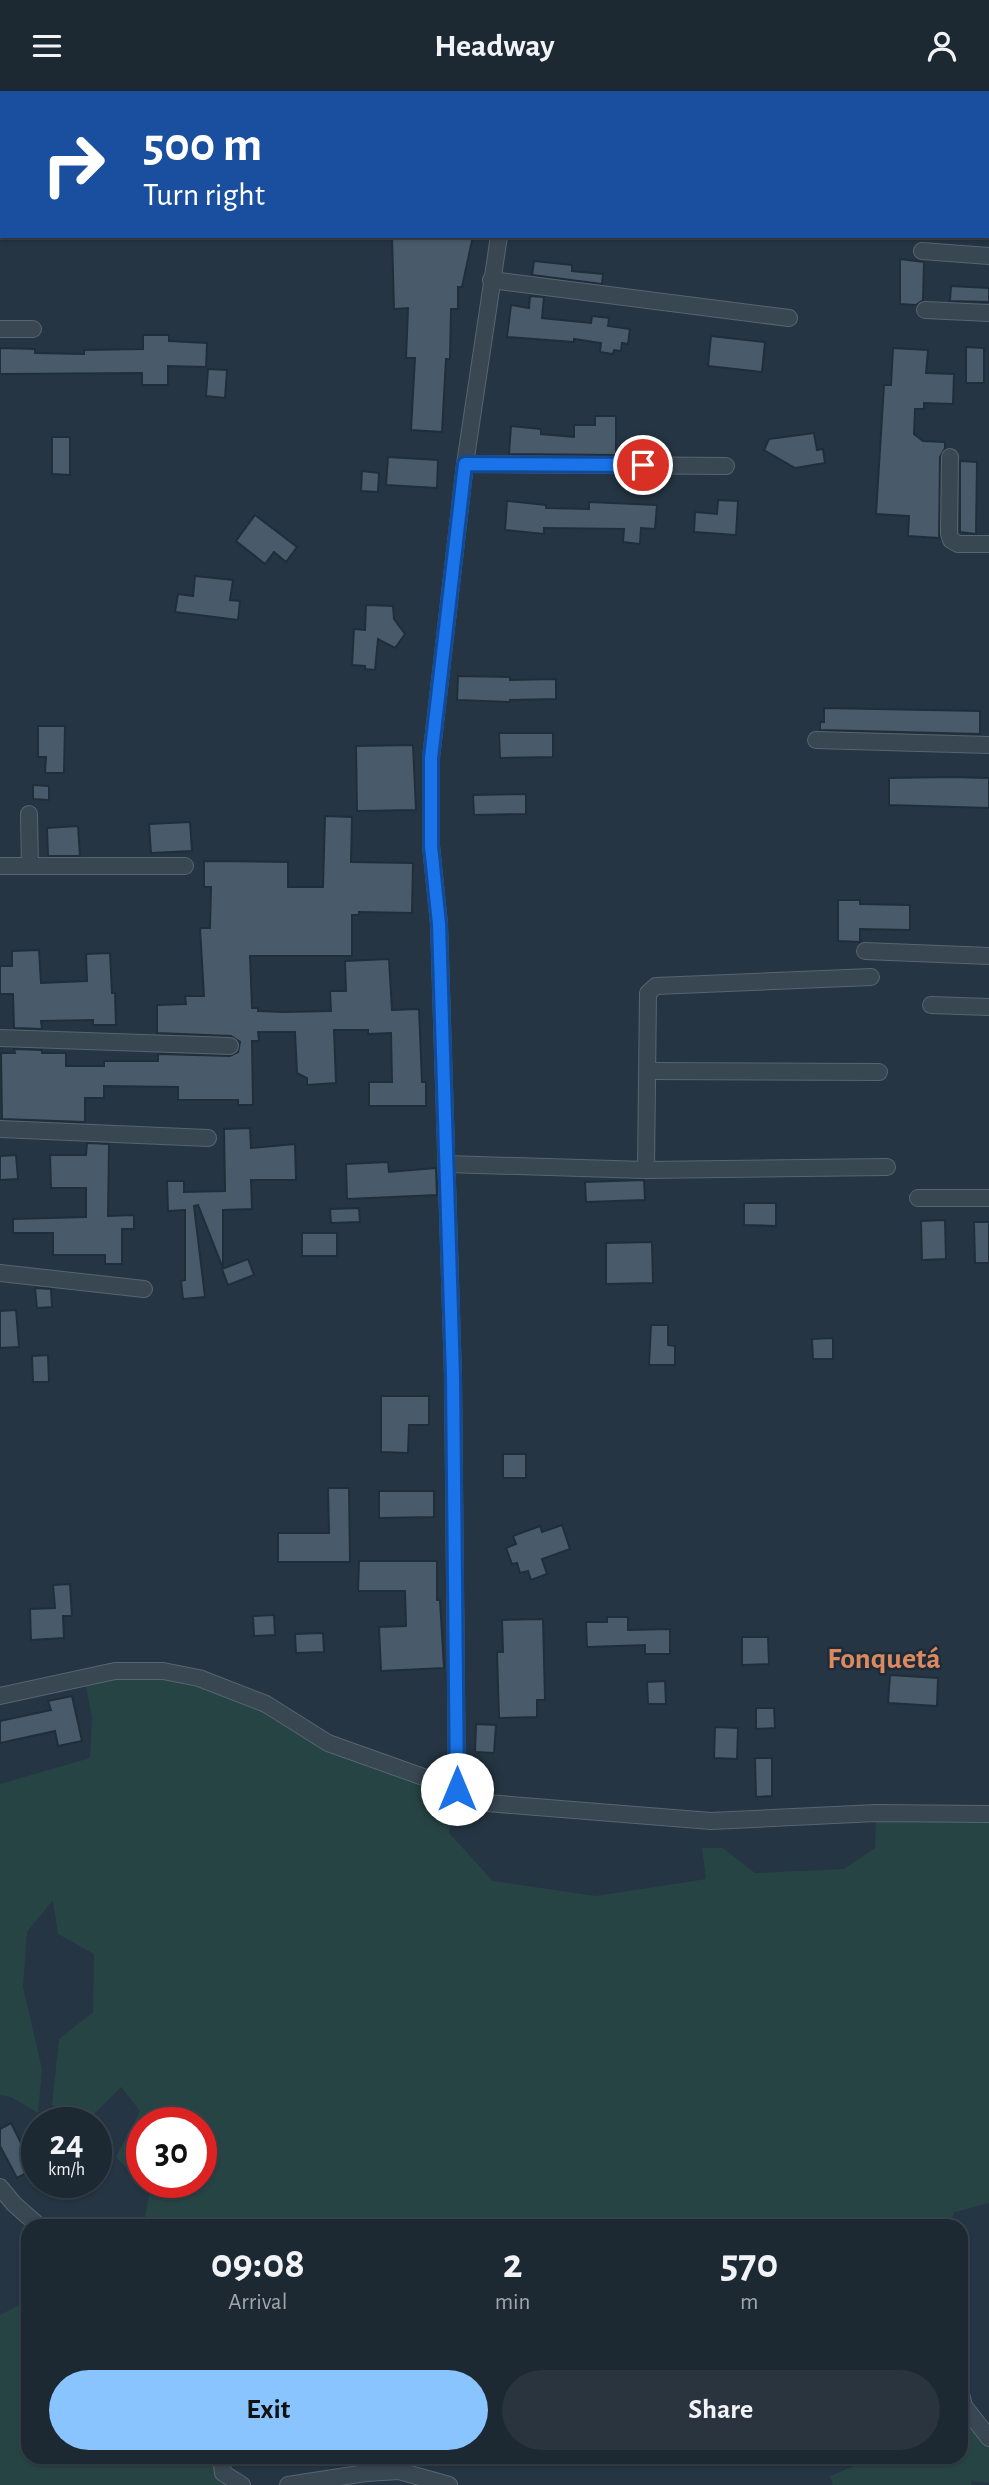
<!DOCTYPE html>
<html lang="en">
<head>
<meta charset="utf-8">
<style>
  :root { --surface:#1c2832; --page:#29343e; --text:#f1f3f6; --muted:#a0a6ac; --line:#3a444d; --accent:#8ac4fe }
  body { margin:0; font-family:"Alegreya Sans",sans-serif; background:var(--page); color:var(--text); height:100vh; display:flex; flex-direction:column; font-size:26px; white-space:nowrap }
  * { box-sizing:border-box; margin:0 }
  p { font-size:23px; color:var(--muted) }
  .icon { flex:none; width:38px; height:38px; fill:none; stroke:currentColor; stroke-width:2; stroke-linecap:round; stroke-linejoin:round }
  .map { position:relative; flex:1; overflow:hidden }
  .panel { position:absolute; left:21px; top:2128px; width:947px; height:245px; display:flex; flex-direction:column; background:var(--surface); border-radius:21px; box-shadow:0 2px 5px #0004,0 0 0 2px var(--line) }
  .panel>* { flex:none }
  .hud { position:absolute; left:0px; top:0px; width:990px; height:147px; box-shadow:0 2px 5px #0004,0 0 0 2px var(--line); background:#1a4fa0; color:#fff; overflow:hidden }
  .speed { position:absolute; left:21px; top:2016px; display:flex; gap:14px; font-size:35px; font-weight:700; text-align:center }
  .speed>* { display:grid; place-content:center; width:91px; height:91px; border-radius:50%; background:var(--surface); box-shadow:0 2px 5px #0004,0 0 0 2px var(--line); line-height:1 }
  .speed small { font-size:18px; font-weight:400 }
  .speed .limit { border:10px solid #d22; background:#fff; color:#111 }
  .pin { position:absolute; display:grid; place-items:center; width:60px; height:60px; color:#fff; margin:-30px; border:4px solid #fff; border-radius:50%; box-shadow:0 2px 7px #0007 }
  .me { position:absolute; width:77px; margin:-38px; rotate:0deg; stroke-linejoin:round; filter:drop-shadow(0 0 5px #0008) }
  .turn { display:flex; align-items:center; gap:24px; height:147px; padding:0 28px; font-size:32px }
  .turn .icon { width:91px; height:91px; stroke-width:2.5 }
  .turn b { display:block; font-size:49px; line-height:60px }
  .eta { display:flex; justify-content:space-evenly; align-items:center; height:119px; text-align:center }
  .eta b { font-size:42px; font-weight:700; line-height:49px }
  .cta { display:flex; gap:14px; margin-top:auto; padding:14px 28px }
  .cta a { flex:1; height:80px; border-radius:42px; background:var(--accent); color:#111; font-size:28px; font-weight:700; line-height:80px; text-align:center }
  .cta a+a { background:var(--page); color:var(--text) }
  header { display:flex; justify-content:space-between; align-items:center; height:91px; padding:0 28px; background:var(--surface); font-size:32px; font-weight:700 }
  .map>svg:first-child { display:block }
  .green { fill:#274444; fill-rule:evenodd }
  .building { fill:#495b6a; stroke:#202e3a; stroke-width:2 }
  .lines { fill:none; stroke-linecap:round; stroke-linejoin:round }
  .street-casing { stroke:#586570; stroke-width:18 }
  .street { stroke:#394753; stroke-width:16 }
  .route-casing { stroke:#114b97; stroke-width:18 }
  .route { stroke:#1a73e8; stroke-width:12 }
  .labels { text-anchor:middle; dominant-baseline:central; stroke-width:5; stroke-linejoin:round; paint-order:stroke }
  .quarter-label { font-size:30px; font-weight:bold; fill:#dc8962; stroke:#1e2c38 }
</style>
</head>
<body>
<header><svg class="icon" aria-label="menu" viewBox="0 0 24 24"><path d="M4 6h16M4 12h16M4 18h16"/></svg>Headway<svg class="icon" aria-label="person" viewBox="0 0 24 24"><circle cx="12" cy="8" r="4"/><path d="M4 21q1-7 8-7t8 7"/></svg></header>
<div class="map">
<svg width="989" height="2394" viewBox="0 0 989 2394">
  <rect width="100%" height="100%" fill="#253543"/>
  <g class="green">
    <path d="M84,1585L199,1587L328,1652L457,1698L449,1742L493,1790L596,1805L706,1788L702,1757H723L755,1782L844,1778L875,1757L876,1722L989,1723V2112L955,2121L947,2135H143L150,2101L116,2066L140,2020L121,1996L85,2032H74L52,2014L59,1948L93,1921L94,1863L58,1843L53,1809L27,1841L23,1896L42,1978L38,2022L11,2006L0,2004V1693L90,1667L92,1626ZM142,2032H201V2091H142Z"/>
    <path d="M28,2210V2366H221L242,2394H0V2224Z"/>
    <path d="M961,2303L989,2347V2392L972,2390L971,2394H833L830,2385L874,2367L801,2366H961Z"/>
  </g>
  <g class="building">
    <path d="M392,145H473L462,196H458V218H451L450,268H446L442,341L411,339L415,267H406L408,217L394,218Z"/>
    <path d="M900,168L924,171L923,209L916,214L900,213Z"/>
    <path d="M534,170L572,174V180L603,183L602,193L532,184Z"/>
    <path d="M951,195L989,197V211L950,210Z"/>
    <path d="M530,205L544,206L542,227L591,232L592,225L609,227L608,235L630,238L628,253L622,252L621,260L614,259L613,263L600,261L601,252L574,248V251L507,246L511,214L529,217Z"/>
    <path d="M143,244H169V250L207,252L206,276L168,275V294H142V282L0,283V257L35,258V262L84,263V259L143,258Z"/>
    <path d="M711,245L765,251L762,281L708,275Z"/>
    <path d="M966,256L984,257V292H966Z"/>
    <path d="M893,257L928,259L926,282L954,283L953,313L924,312V318H915L914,343L923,350L945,351V357L940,366L939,447L908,445L909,425L876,423L884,294H891Z"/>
    <path d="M208,278L227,279L225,307L206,305Z"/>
    <path d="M595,325H616V364L509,363L511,335L541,338V343L574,346V334H595Z"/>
    <path d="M814,342L817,359L823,358L825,372L795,377L764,359L769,348Z"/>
    <path d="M52,346H70V384L52,383Z"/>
    <path d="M388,366L438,369L437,397L386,394Z"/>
    <path d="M960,370L977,371L976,443L960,441Z"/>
    <path d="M362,380L379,382L378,401L361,400Z"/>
    <path d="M718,409L738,410L736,444L694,441L695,421L717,423Z"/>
    <path d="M507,410L546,414V417L589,418V411L657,414L655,438L641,437L640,453L623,451L624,438L544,437V443L505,439Z"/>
    <path d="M255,424L297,456L286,471L274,461L265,473L236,450Z"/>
    <path d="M195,485L233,489L230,509L240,510L238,529L175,521L178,503L193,505Z"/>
    <path d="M366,514L393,515L394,528L405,543L395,557L378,548L375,579L365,578V575L352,574L354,538L365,539Z"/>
    <path d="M458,585L510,586V589L556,588V608L510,609V611L457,609Z"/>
    <path d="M824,617L980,620V643L820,639V631H824Z"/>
    <path d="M38,635H65L64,682H45L46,666H38Z"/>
    <path d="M499,642H553V666L500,667Z"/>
    <path d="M413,654L416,719L357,720L356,655Z"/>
    <path d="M948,686L989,687V717L889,714V687Z"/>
    <path d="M33,694L49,695V709L33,708Z"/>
    <path d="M526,703V723L474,724L473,704Z"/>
    <path d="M325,725L352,726L351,771L413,772L412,822L359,821V824H352V865H250L252,917H258V920L284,921L331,920L330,900H346L345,870L389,868L392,919L419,918L422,991H426V1015H369V991H392L391,942L368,943V939H334L336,992L307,994V987L297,982L295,941H258L259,950H252L253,1014H238V1009H178V996L104,995V1007H85V1031L2,1028L1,962H15L14,958L42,959V962H66V975H104V970H158V963L230,965L238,961L240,951L231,945L157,942V914L186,913L185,905H204L200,837H210L211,796H204V770L288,771V796H323Z"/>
    <path d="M190,731L192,760L151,762L149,733Z"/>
    <path d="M78,735L80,765H48L47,737Z"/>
    <path d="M838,809H860V813L910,814V839L860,838V851L838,850Z"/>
    <path d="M39,859L41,892L87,890L86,863L110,862L112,902H115L116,934H93V929L41,930L42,938L14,937L13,903H0V875H12V860Z"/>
    <path d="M250,1037L251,1057L295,1053L296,1089H251L252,1118L223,1119V1177L198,1114L194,1115L205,1206L183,1208L181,1190L185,1189V1119L168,1120L167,1090H184V1101L225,1100L224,1038Z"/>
    <path d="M87,1052L109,1053L108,1125L134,1124V1138H122V1173H105V1164H53V1142H13V1128L86,1126V1097H51L50,1064H86Z"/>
    <path d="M16,1064L18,1088L0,1089V1065Z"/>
    <path d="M388,1071L389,1081L436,1077L437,1104L347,1108L346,1073Z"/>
    <path d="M644,1089L645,1109L586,1111L585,1091Z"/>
    <path d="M744,1112H776V1135L744,1134Z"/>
    <path d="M359,1117L360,1131L331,1132L330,1118Z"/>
    <path d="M945,1129L946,1168L922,1169L921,1130Z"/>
    <path d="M974,1131H989V1172H975Z"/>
    <rect x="302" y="1142" width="35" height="23"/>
    <path d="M652,1151L653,1192L606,1193V1152Z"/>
    <path d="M248,1168L254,1184L228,1194L222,1178Z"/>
    <path d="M35,1197L51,1198L52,1216L37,1217Z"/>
    <path d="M16,1219L19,1256L0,1257V1220Z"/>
    <path d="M651,1234H668V1254L675,1255V1274H649Z"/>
    <path d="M833,1247V1268H813L812,1248Z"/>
    <path d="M48,1264L49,1291H33L32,1265Z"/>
    <path d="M381,1305H429V1334H409L408,1362L381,1361Z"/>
    <rect x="503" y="1363" width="23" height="24"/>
    <path d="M328,1397H349L350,1471H278V1442H329Z"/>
    <path d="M379,1400H434V1426L379,1427Z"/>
    <path d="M562,1434L570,1458L542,1468L547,1483L531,1489L528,1480L520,1482L517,1472L512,1473L506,1457L516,1453L513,1445L540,1435L542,1441Z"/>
    <path d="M359,1470H437V1509H440L444,1577L381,1580L379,1536L406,1535L405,1500H358Z"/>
    <path d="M70,1493L72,1525H63L64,1547L31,1549L30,1518L55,1517L53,1494Z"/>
    <path d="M274,1524L275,1544L254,1545L253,1525Z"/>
    <path d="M607,1526H628V1539L670,1538V1563H645V1554L587,1556L586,1531H607Z"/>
    <path d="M543,1528L545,1609H537V1626L499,1627L497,1561H503L502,1529Z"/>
    <path d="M323,1542L324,1561L296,1562L295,1543Z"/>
    <path d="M742,1546H768L769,1573L742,1574Z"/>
    <path d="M890,1584L938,1587L937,1615L888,1612Z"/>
    <path d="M665,1590L666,1613H648L647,1591Z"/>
    <path d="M72,1605L82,1650L58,1655L55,1640L0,1652V1630L51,1619L48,1610Z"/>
    <path d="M756,1617H774L775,1637L756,1638Z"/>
    <path d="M476,1633L496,1634L494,1662L475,1661Z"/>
    <path d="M715,1636L738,1637L737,1668L714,1667Z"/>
    <path d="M755,1667H772V1705L756,1706Z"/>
    <path d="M11,2032L34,2078L17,2087L0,2055V2038Z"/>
  </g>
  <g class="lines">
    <g class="street-casing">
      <g id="street">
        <path d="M526,2V0"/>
        <path d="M0,24H2"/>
        <path d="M922,160L989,165"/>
        <path d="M491,189L789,227"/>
        <path d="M925,219L989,222"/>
        <path d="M0,238H33"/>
        <path d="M950,366L949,442L951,449L958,453H989"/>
        <path d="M465,373L726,375"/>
        <path d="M816,649L989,654"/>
        <path d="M29,723L30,775"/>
        <path d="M0,775H185"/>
        <path d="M865,860L989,865"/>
        <path d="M931,914L989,916"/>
        <path d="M0,947L230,955"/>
        <path d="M649,980L879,981"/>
        <path d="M0,1038L208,1047"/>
        <path d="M447,1073L646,1079L887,1076"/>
        <path d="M646,1079L648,902L656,895L871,886"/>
        <path d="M918,1107H989"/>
        <path d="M0,1182L144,1198"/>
        <path d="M0,1605L115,1580H163L199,1587L266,1613L328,1652L457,1698L487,1712L711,1730L876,1722L989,1723"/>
        <path d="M457,1698L453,1285L439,833L431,755V667L465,373L499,145"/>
        <path d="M0,2096L14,2113L39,2135"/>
        <path d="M961,2303L964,2315L989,2347"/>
        <path d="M221,2366L223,2382L242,2394"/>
        <path d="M288,2394L366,2382L399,2380L449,2394"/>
      </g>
    </g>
    <use href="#street" class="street"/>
  </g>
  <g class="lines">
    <g class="route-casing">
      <path id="route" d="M457,1698L453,1285L439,833L431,755V667L465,373L643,374"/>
    </g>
    <use href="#route" class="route"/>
  </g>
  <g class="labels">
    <g class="quarter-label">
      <text x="884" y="1568">Fonquetá</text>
    </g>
  </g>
</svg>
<div class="speed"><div>24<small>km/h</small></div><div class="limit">30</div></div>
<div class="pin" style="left:643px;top:374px;background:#d93025"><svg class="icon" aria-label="arrive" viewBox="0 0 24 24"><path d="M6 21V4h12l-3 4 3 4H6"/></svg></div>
<svg class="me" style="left:457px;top:1698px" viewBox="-20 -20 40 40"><circle r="19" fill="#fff"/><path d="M0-13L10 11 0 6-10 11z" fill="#1a73e8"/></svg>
<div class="hud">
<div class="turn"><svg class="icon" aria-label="right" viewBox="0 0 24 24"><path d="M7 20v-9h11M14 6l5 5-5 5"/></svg><div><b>500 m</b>Turn right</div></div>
</div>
<section class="panel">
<div class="eta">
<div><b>09:08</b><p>Arrival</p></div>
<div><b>2</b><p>min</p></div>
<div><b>570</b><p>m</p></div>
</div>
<div class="cta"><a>Exit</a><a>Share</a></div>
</section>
</div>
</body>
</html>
